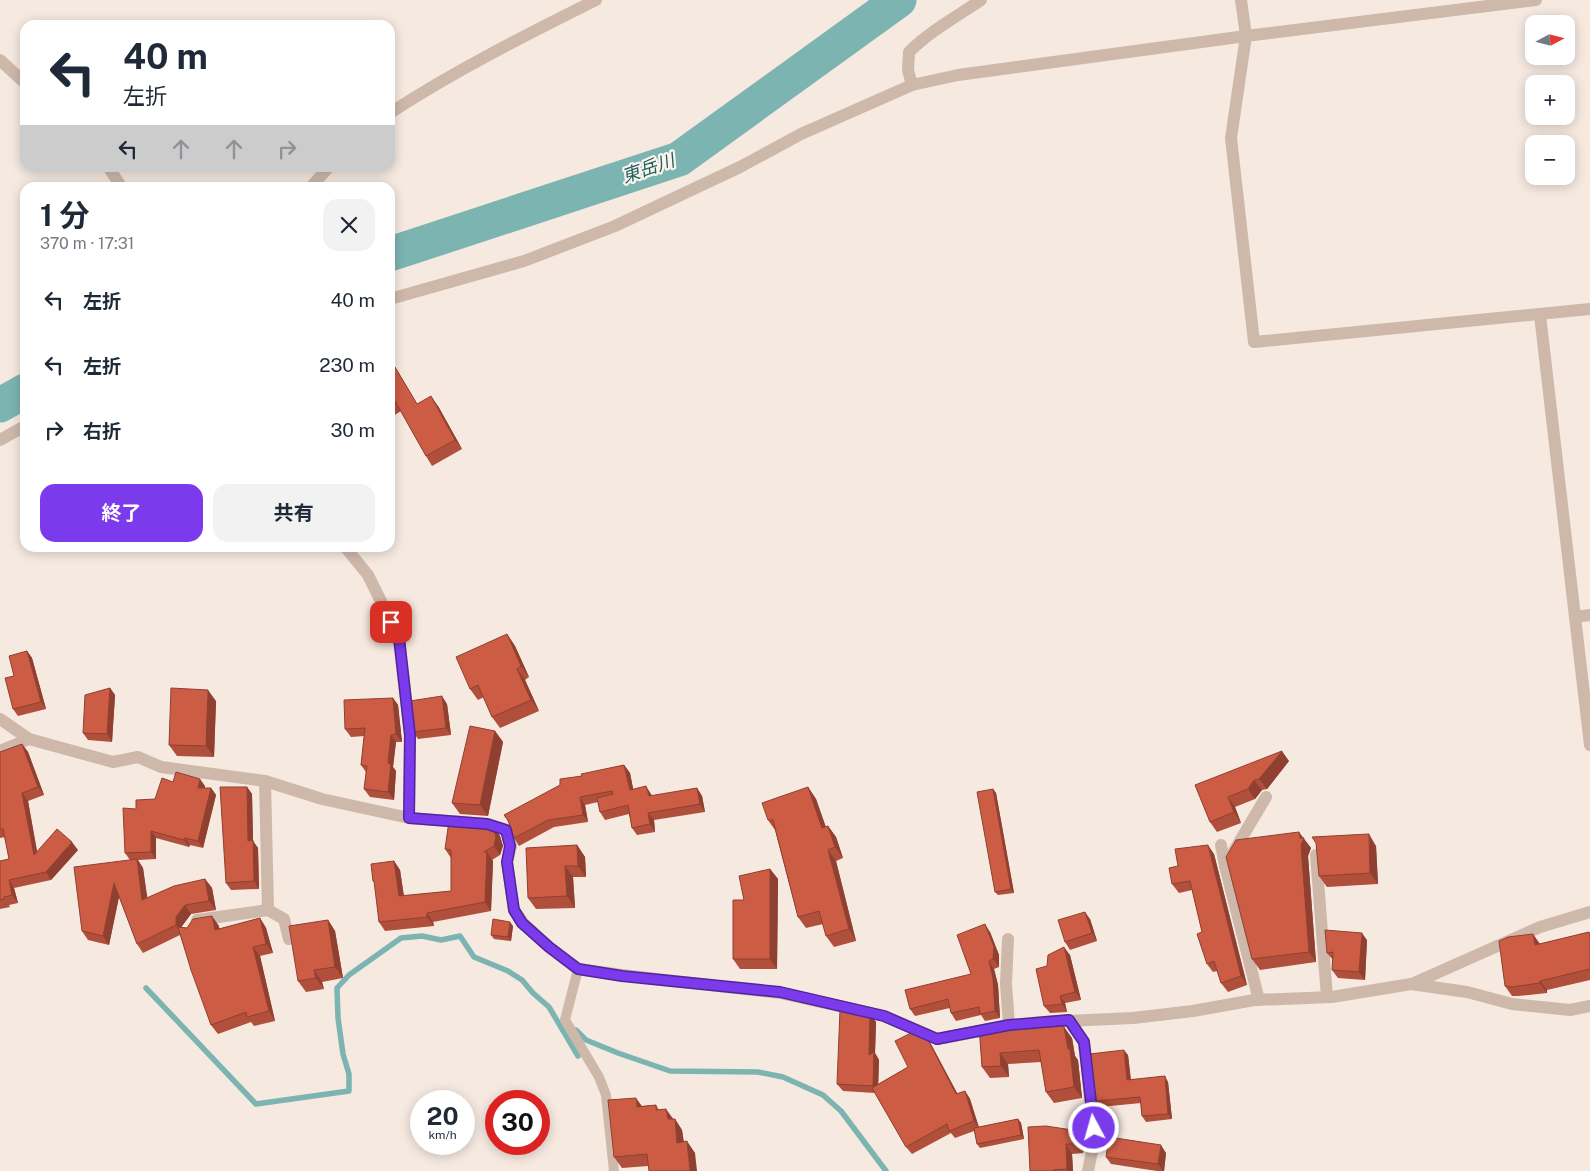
<!DOCTYPE html>
<html lang="ja">
<head>
<meta charset="utf-8">
<style>
  :root { --surface:#fff; --page:#f2f2f3; --text:#1f2937; --muted:#747a83; --accent:#7c3aed }
  body { margin:0; font-family:"Public Sans","Noto Sans JP",sans-serif; background:var(--page); color:var(--text); height:100vh; display:flex; flex-direction:column; font-size:19px; white-space:nowrap }
  * { box-sizing:border-box; margin:0 }
  p { font-size:16px; color:var(--muted) }
  .icon { flex:none; width:28px; height:28px; fill:none; stroke:currentColor; stroke-width:2; stroke-linecap:round; stroke-linejoin:round }
  .map { position:relative; flex:1; overflow:hidden }
  .panel { position:absolute; left:20px; top:182px; width:375px; height:370px; display:flex; flex-direction:column; background:var(--surface); border-radius:15px; box-shadow:0 2px 12px #0003 }
  .panel>* { flex:none }
  .guide { position:absolute; left:20px; top:20px; width:375px; height:152px; border-radius:15px; box-shadow:0 2px 12px #0003; background:#fff; color:var(--text); overflow:hidden }
  .needle { width:32px; rotate:83deg }
  .buttons { position:absolute; left:1525px; top:15px; display:grid; gap:10px }
  .buttons a { display:grid; place-items:center; width:50px; height:50px; border-radius:10px; background:var(--surface); box-shadow:0 2px 12px #0003; font-size:25px }
  .speed { position:absolute; left:410px; top:1090px; display:flex; gap:10px; font-size:25px; font-weight:700; text-align:center }
  .speed>* { display:grid; place-content:center; width:65px; height:65px; border-radius:50%; background:var(--surface); box-shadow:0 2px 12px #0003; line-height:1 }
  .speed small { font-size:12px; font-weight:400 }
  .speed .limit { border:8px solid #d22; background:#fff; color:#111 }
  .pin { position:absolute; display:grid; place-items:center; width:42px; height:42px; color:#fff; margin:-21px; border-radius:10px; box-shadow:0 2px 8px #0006 }
  .me { position:absolute; width:55px; margin:-28px; rotate:354deg; stroke-linejoin:round; filter:drop-shadow(0 0 4px #0008) }
  .turn { display:flex; align-items:center; gap:18px; height:105px; padding:0 20px; font-size:22px }
  .turn .icon { width:65px; height:65px; stroke-width:2.5 }
  .turn b { display:block; font-size:35px; line-height:42px }
  .lanes { display:flex; align-items:center; height:48px; padding:0 20px; background:#0003; justify-content:center; gap:25px; direction:ltr }
  .lanes .off { opacity:.35 }
  .round { display:grid; place-items:center; flex:none; width:52px; height:52px; border-radius:15px; background:var(--page) }
  .overview { display:flex; align-items:center; justify-content:space-between; height:85px; padding:0 20px }
  h1 { font-size:30px; font-weight:700; line-height:38px }
  .primary-button { display:flex; gap:10px; margin-top:auto; padding:10px 20px }
  .primary-button a { flex:1; height:58px; border-radius:15px; background:var(--accent); color:#fff; font-size:20px; font-weight:700; line-height:58px; text-align:center }
  .primary-button a+a { background:var(--page); color:var(--text) }
  ul { padding:0; list-style:none }
  li { display:flex; align-items:center; gap:15px; height:65px; padding:0 20px }
  li div { flex:1 }
  li b { display:block; font-size:19px }
  li em { font-style:normal }
  .map>svg:first-child { display:block }
  .lines { fill:none; stroke-linecap:round; stroke-linejoin:round }
  .stream { stroke:#7cb4b2; stroke-width:5.5 }
  .river { stroke:#7cb4b2; stroke-width:35 }
  .service { stroke:#ceb8aa; stroke-width:10 }
  .minor { stroke:#ceb8aa; stroke-width:12 }
  .tertiary { stroke:#ceb8aa; stroke-width:12 }
  .wall { fill:#b04f3b }
  .shaded-wall { fill:#904030 }
  .building { fill:#cd5c45; stroke:#904030 }
  .route-casing { stroke:#51269a; stroke-width:12 }
  .route { stroke:#7c3aed; stroke-width:9 }
  .labels { text-anchor:middle; dominant-baseline:central; stroke-width:4.5; stroke-linejoin:round; paint-order:stroke }
  .water-label { font-size:18px; font-style:italic; fill:#1c605f; stroke:#fbf4ed }
</style>
</head>
<body>
<div class="map">
<svg width="1590" height="1171" viewBox="0 0 1590 1171">
  <rect width="100%" height="100%" fill="#f5e9e0"/>
  <g class="lines">
    <g class="stream">
      <path d="M146,988L256,1104L349,1091V1074L343,1054L338,1018L337,988L349,975L401,938L422,936L441,940L460,936L474,957L508,971L522,980L533,993L549,1007L578,1056"/>
      <path d="M570,1030H576L586,1040L618,1053L670,1071L758,1072L783,1077L823,1095L841,1111L886,1171"/>
    </g>
    <g class="river">
      <path d="M390,254L679,159L899,0"/>
      <path d="M0,405L25,391"/>
    </g>
    <path class="service" d="M578,969L565,1020L599,1077L606,1095L614,1171"/>
    <g class="minor">
      <path d="M1241,0L1246,36L1231,138L1254,342L1590,309"/>
      <path d="M0,60L25,83"/>
      <path d="M912,85L908,70L909,52C930,31 956,17 981,0"/>
      <path d="M390,113C456,70 526,35 596,0"/>
      <path d="M109,168L122,188"/>
      <path d="M310,188L328,168"/>
      <path d="M1540,315L1575,617"/>
      <path d="M346,548L368,575L399,638L410,735L409,818"/>
      <path d="M1590,615L1575,617L1590,745"/>
      <path d="M0,719L29,739L113,762L138,757L161,767L265,781L322,799L409,818L487,824L506,830L511,846L507,862L514,910L523,923L549,947L578,969L622,975L780,993L884,1016L937,1039L995,1028"/>
      <path d="M0,751L29,739"/>
      <path d="M265,781L268,910L284,919L289,939"/>
      <path d="M1221,845L1225,866"/>
      <path d="M1316,855L1327,997"/>
      <path d="M197,920L268,910"/>
      <path d="M1008,939L1006,984L1009,1025"/>
      <path d="M1412,984L1540,927L1590,912"/>
      <path d="M1259,1000L1225,866L1266,797"/>
      <path d="M1069,1020L1084,1042L1093,1128L1094,1142L1088,1171"/>
      <path d="M1044,1022L1133,1018L1193,1011L1254,1000L1332,997L1411,984L1467,992L1512,1004L1570,1010L1590,1006"/>
    </g>
    <g class="tertiary">
      <path d="M390,299L524,261L615,226L740,167L801,134L912,85L958,75L1246,36L1536,0"/>
      <path d="M0,440L25,426"/>
    </g>
  </g>
  <g class="wall">
    <path d="M390,370L401,377L417,404L438,406L462,449L432,466L426,456L401,411L390,418Z"/>
    <path d="M507,634L515,646L529,677L525,680L539,711L500,728L492,717L484,697L478,700L470,689Z"/>
    <path d="M27,651L32,658L46,709L18,716L13,709L14,676Z"/>
    <path d="M110,688L115,695L112,742L88,740L83,733Z"/>
    <path d="M393,698L398,705L402,742H396L393,767L396,771L394,800L370,797L364,789L366,772L361,765L364,736L351,737L345,729Z"/>
    <path d="M216,701L214,757L177,756L169,745Z"/>
    <path d="M447,704L451,735L418,739L413,732Z"/>
    <path d="M495,731L503,742L488,816L460,814L452,803Z"/>
    <path d="M22,744L28,752L44,795L28,801L37,851L78,850L51,880L14,888L18,903L9,905L10,907L0,909V861L9,859L5,837L0,838V752Z"/>
    <path d="M1289,761L1267,789L1262,790L1255,799L1235,807L1241,823L1217,832L1210,822L1195,785Z"/>
    <path d="M624,765L630,773L633,789L651,794L652,796L697,788L702,796L705,812L654,820L655,832L637,835L632,828L629,814L605,820L600,812L598,802L585,805L588,822L554,827L519,846L514,838L509,823L504,815L582,776Z"/>
    <path d="M173,782L205,786V788H211L216,795L203,848L190,845L189,847L156,838V859L138,860L143,868L147,898L205,879L212,888L216,910L191,914L182,926V928L219,926V929L260,918L266,928L273,953L260,956L275,1021L254,1026L251,1022L218,1034L211,1025L180,935L143,953L137,944L119,897L109,945L88,940L82,931L130,860L125,853L136,809L155,799Z"/>
    <path d="M247,787L252,794L253,841L258,848L259,889L231,890L226,883Z"/>
    <path d="M808,787L816,799L826,827L828,826L836,837L843,858L836,861L856,941L834,947L826,936L823,924L806,928L798,917L775,830L768,820Z"/>
    <path d="M993,789L996,793L1014,893L998,895L995,892Z"/>
    <path d="M480,826L493,827L500,836L503,846L500,855L492,860L493,861L491,911L433,922L434,926L385,931L379,922L375,884L373,881L394,861L400,870L404,896L451,891V858L445,849Z"/>
    <path d="M1303,838L1311,848L1308,856L1316,962L1260,970L1252,959Z"/>
    <path d="M1316,843L1376,846L1378,884L1327,887L1319,876Z"/>
    <path d="M577,845L585,857L586,877H573L575,908L536,909L528,898Z"/>
    <path d="M1214,854L1247,985L1228,992L1221,983L1217,971L1213,972L1207,964L1202,932L1192,890L1179,893L1172,884L1178,866Z"/>
    <path d="M770,869L778,879L777,969H740L733,959L744,900Z"/>
    <path d="M1090,919L1097,941L1070,950L1065,942Z"/>
    <path d="M328,920L335,931L343,978L322,982L324,989L306,992L298,981Z"/>
    <path d="M513,926L511,941L494,939L491,935Z"/>
    <path d="M990,932L999,955V967L994,969L998,985L1000,1018L985,1021L981,1015L956,1021L951,1013L950,1008L915,1016L910,1009L971,974Z"/>
    <path d="M1589,932L1590,934V980L1547,990V993L1518,996H1512L1505,986L1540,944Z"/>
    <path d="M1367,940L1365,980L1338,978L1332,970L1333,960L1327,953Z"/>
    <path d="M1070,955L1081,1000L1065,1003L1067,1012L1050,1013L1044,1006L1047,966Z"/>
    <path d="M870,1015L876,1022L875,1053L879,1060L878,1084L908,1067L927,1038L932,1046L957,1094L965,1091L970,1099L979,1127L1018,1119L1021,1123L1024,1139L980,1148L977,1144L974,1131L955,1138L951,1133L912,1154L906,1147L875,1093L843,1091L837,1084Z"/>
    <path d="M979,1026L1072,1038L1075,1056L1078,1060L1082,1098L1054,1103L1046,1092L1041,1062L1008,1064L1009,1077L990,1078L982,1067Z"/>
    <path d="M1128,1055L1131,1079L1168,1082L1172,1119L1146,1122L1142,1116L1141,1103L1100,1107L1096,1101Z"/>
    <path d="M656,1105L659,1110L673,1119H675L682,1130L684,1142L695,1153L648,1166L622,1168L614,1157L642,1106Z"/>
    <path d="M1028,1127L1086,1141L1083,1153L1072,1154L1073,1171H1030Z"/>
    <path d="M1166,1153L1164,1171H1157L1111,1164L1106,1157Z"/>
  </g>
  <g class="shaded-wall">
    <path d="M431,396L438,406L462,449L455,440Z"/>
    <path d="M507,634L515,646L529,677L521,666Z"/>
    <path d="M27,651L32,658L46,709L41,702Z"/>
    <path d="M517,669L525,680L539,711L531,700Z"/>
    <path d="M110,688L115,695L112,742L107,734Z"/>
    <path d="M208,690L216,701L214,757L206,746Z"/>
    <path d="M442,696L447,704L451,735L446,728Z"/>
    <path d="M393,698L398,705L402,742L396,734Z"/>
    <path d="M495,731L503,742L488,816L480,805Z"/>
    <path d="M391,735L396,742L393,767L396,771L394,800L388,792V763Z"/>
    <path d="M22,744L28,752L44,795L38,787Z"/>
    <path d="M1282,751L1289,761L1267,789L1259,779Z"/>
    <path d="M624,765L630,773L635,798L630,790Z"/>
    <path d="M200,779L205,786L203,795L198,788Z"/>
    <path d="M1254,780L1262,790L1255,799L1248,789Z"/>
    <path d="M646,786L651,794L654,804L649,796Z"/>
    <path d="M247,787L252,794L253,841L258,848L259,889L254,881L248,841Z"/>
    <path d="M808,787L816,799L830,840L822,828Z"/>
    <path d="M211,788L216,795L203,848L198,841Z"/>
    <path d="M697,788L702,796L705,812L700,804Z"/>
    <path d="M993,789L996,793L1014,893L1011,889Z"/>
    <path d="M22,793L28,801L39,863L34,855Z"/>
    <path d="M580,797L585,805L588,822L583,815Z"/>
    <path d="M1228,797L1235,807L1241,823L1234,812Z"/>
    <path d="M648,813L654,820L655,832L650,824Z"/>
    <path d="M828,826L836,837L843,858L835,847Z"/>
    <path d="M493,827L500,836L503,846L500,855L494,846Z"/>
    <path d="M151,831L156,838V859L151,852Z"/>
    <path d="M1299,832L1311,848L1308,856L1316,962L1309,952Z"/>
    <path d="M1369,834L1376,846L1378,884L1370,873Z"/>
    <path d="M185,838L190,845L189,847L184,840Z"/>
    <path d="M72,842L78,850L51,880L46,872Z"/>
    <path d="M577,845L585,857L586,877L578,866Z"/>
    <path d="M1208,845L1214,854L1247,985L1241,976Z"/>
    <path d="M828,850L836,861L856,941L849,929Z"/>
    <path d="M487,852L493,861L491,911L485,902Z"/>
    <path d="M137,859L143,868L149,909L142,900Z"/>
    <path d="M394,861L400,870L405,905L399,896Z"/>
    <path d="M565,866L573,877L575,908L567,896Z"/>
    <path d="M770,869L778,879L777,969L770,959Z"/>
    <path d="M205,879L212,888L216,910L209,901Z"/>
    <path d="M9,880L14,888L18,903L12,895Z"/>
    <path d="M114,883L120,892L109,945L103,936Z"/>
    <path d="M185,905L191,914L182,926V934L176,925V917Z"/>
    <path d="M1085,912L1090,919L1097,941L1092,933Z"/>
    <path d="M427,913L433,922L434,926L427,917Z"/>
    <path d="M212,916L219,926L221,939L215,930Z"/>
    <path d="M260,918L266,928L273,953L266,944Z"/>
    <path d="M328,920L335,931L343,978L335,967Z"/>
    <path d="M510,922L513,926L511,941L508,937Z"/>
    <path d="M985,924L990,932L999,955V967L993,959Z"/>
    <path d="M1362,933L1367,940L1365,980L1359,972Z"/>
    <path d="M1533,934L1540,944L1535,945Z"/>
    <path d="M253,947L260,956L275,1021L269,1011Z"/>
    <path d="M1064,947L1070,955L1081,1000L1075,992Z"/>
    <path d="M989,961L994,969L998,985L1000,1018L995,1011Z"/>
    <path d="M314,970L322,982L324,989L316,978Z"/>
    <path d="M1540,981L1547,990V993L1540,983Z"/>
    <path d="M1060,996L1065,1003L1067,1012L1062,1004Z"/>
    <path d="M870,1015L876,1022L875,1053L879,1060L878,1093L873,1086L869,1055Z"/>
    <path d="M1057,1017L1072,1038L1075,1056L1078,1060L1082,1098L1074,1087Z"/>
    <path d="M927,1038L932,1046L962,1102L956,1094Z"/>
    <path d="M1124,1050L1128,1055L1131,1085L1127,1080Z"/>
    <path d="M1000,1053L1008,1064L1009,1077L1001,1066Z"/>
    <path d="M1165,1076L1168,1082L1172,1119L1168,1114Z"/>
    <path d="M965,1091L970,1099L979,1129L974,1121Z"/>
    <path d="M636,1098L644,1109L637,1107Z"/>
    <path d="M666,1109L674,1120L668,1119Z"/>
    <path d="M675,1119L682,1130L685,1154L677,1143Z"/>
    <path d="M1018,1119L1021,1123L1024,1139L1021,1135Z"/>
    <path d="M1079,1131L1086,1141L1083,1153L1077,1144Z"/>
    <path d="M687,1141L695,1153L697,1171H690Z"/>
    <path d="M1066,1144L1072,1154L1073,1171H1068L1067,1169Z"/>
    <path d="M1161,1145L1166,1153L1164,1171H1163L1158,1164Z"/>
  </g>
  <g class="building">
    <path d="M328,184L330,188H323Z"/>
    <path d="M395,367L417,404L431,396L455,440L426,456L395,401L390,404V370Z"/>
    <path d="M507,634L521,666L517,669L531,700L492,717L478,685L470,689L456,657Z"/>
    <path d="M27,651L41,702L13,709L5,678L14,676L9,656Z"/>
    <path d="M110,688L107,734L83,733L85,695Z"/>
    <path d="M171,688L208,690L206,746L169,745Z"/>
    <path d="M442,696L446,728L413,732L410,701Z"/>
    <path d="M393,698L396,734L391,735L388,763L391,764L388,792L364,789L367,766L361,765L365,728L345,729L344,700Z"/>
    <path d="M470,726L495,731L480,805L452,803Z"/>
    <path d="M22,744L38,787L22,793L34,855L57,829L72,842L46,872L9,880L12,895L4,897V899L0,900V861L9,859L3,829H0V752Z"/>
    <path d="M1282,751L1259,779L1254,780L1248,789L1228,797L1234,812L1210,822L1195,785Z"/>
    <path d="M624,765L630,790L646,786L649,796L697,788L700,804L648,813L650,824L632,828L628,805L600,812L597,798L613,794L612,791L580,797L583,815L548,820L514,838L508,820L504,815L560,785V779L582,776L581,774Z"/>
    <path d="M176,772L200,779L198,788H211L198,841L185,838L184,840L151,831V852L125,853L123,808L136,809V800L155,799L162,778L173,782Z"/>
    <path d="M220,787H247L248,841L253,840L254,881L226,883Z"/>
    <path d="M808,787L822,828L828,826L835,847L828,850L849,929L826,936L819,911L798,917L773,820H768L762,803Z"/>
    <path d="M993,789L1011,889L995,892L977,792Z"/>
    <path d="M449,821L478,823L477,827L483,824L493,827L496,837L494,846L484,852H487L485,902L427,913V917L379,922L374,881H373L371,864L394,861L399,896L451,891V850L445,849Z"/>
    <path d="M1299,832L1300,838H1304L1301,845L1309,952L1252,959L1226,857L1236,840Z"/>
    <path d="M1369,834L1370,873L1319,876L1316,843L1312,837Z"/>
    <path d="M577,845L578,866H565L567,896L528,898L526,848Z"/>
    <path d="M1208,845L1241,976L1221,983L1214,961L1207,964L1197,934L1202,932L1190,881L1172,884L1169,868L1178,866L1175,849Z"/>
    <path d="M137,859L142,900L174,886L205,879L209,901L185,905L176,917V925L137,944L114,883L103,936L82,931L74,867Z"/>
    <path d="M770,869V959H733V900H744L739,876Z"/>
    <path d="M1085,912L1092,933L1065,942L1058,920Z"/>
    <path d="M212,916L215,930L260,918L266,944L253,947L269,1011L247,1017L246,1012L211,1025L191,970L178,927L187,928L193,919Z"/>
    <path d="M493,919L510,922L508,937L491,935Z"/>
    <path d="M328,920L335,967L314,970L316,978L298,981L289,926Z"/>
    <path d="M985,924L994,947L993,959L989,961L993,978L995,1011L980,1014L979,1007L951,1013L948,999L910,1009L905,990L971,974L957,935Z"/>
    <path d="M1325,930L1362,933L1359,972L1332,970L1333,952L1327,953Z"/>
    <path d="M1589,932L1590,936V969L1540,981V983L1512,987L1505,986L1499,941L1508,937L1533,934L1535,945Z"/>
    <path d="M1064,947L1075,992L1060,996L1062,1004L1044,1006L1036,969L1047,966L1048,955Z"/>
    <path d="M840,1010H849L870,1015L869,1055L874,1052L873,1086L837,1084Z"/>
    <path d="M1057,1017L1064,1027L1068,1049H1070L1074,1087L1046,1092L1039,1050L1000,1053L1001,1066L982,1067L979,1026L1002,1022Z"/>
    <path d="M913,1032L927,1038L956,1094L965,1091L974,1121L949,1131L947,1124L906,1147L872,1088L908,1067L895,1041Z"/>
    <path d="M1124,1050L1127,1080L1165,1076L1168,1114L1142,1116L1140,1097L1096,1101L1090,1054Z"/>
    <path d="M636,1098L637,1107L656,1105V1110L666,1109L668,1119H675L677,1143L687,1141L690,1171H649L647,1154L614,1157L608,1100Z"/>
    <path d="M1018,1119L1021,1135L977,1144L974,1128Z"/>
    <path d="M1046,1126L1079,1131L1077,1144H1066L1067,1169L1053,1170L1054,1171H1030L1028,1127Z"/>
    <path d="M1109,1137L1161,1145L1158,1164L1106,1157Z"/>
  </g>
  <g class="lines">
    <g class="route-casing">
      <path id="route" d="M391,622L399,638L410,735L409,818L487,824L506,830L510,846L507,862L514,910L522,923L549,947L578,969L622,976L780,992L884,1016L937,1039L1009,1025L1069,1020L1084,1042L1094,1128"/>
    </g>
    <use href="#route" class="route"/>
  </g>
  <g class="labels">
    <g class="water-label">
      <text transform="translate(648 168) rotate(-19)">東岳川</text>
    </g>
  </g>
</svg>
<div class="buttons">
<a><svg class="needle" viewBox="-14 -14 28 28"><path d="M0-13l5 13h-10z" fill="#e53935"/><path d="M0 13l5-13h-10z" fill="#747a83"/></svg></a>
<a>+</a>
<a>−</a>
</div>
<div class="speed"><div>20<small>km/h</small></div><div class="limit">30</div></div>
<div class="pin" style="left:391px;top:622px;background:#d93025"><svg class="icon" aria-label="arrive" viewBox="0 0 24 24"><path d="M6 21V4h12l-3 4 3 4H6"/></svg></div>
<svg class="me" style="left:1094px;top:1128px" viewBox="-20 -20 40 40"><circle r="17" fill="#7c3aed" stroke="#fff" stroke-width="3"/><path d="M0-11L8 9 0 5-8 9z" fill="#fff"/></svg>
<div class="guide">
<div class="turn"><svg class="icon" aria-label="left" viewBox="0 0 24 24"><path d="M17 20v-9H6M10 6l-5 5 5 5"/></svg><div><b>40 m</b>左折</div></div>
<div class="lanes"><svg class="icon" aria-label="left" viewBox="0 0 24 24"><path d="M17 20v-9H6M10 6l-5 5 5 5"/></svg><svg class="icon off" aria-label="ahead" viewBox="0 0 24 24"><path d="M12 20V5M6 11l6-6 6 6"/></svg><svg class="icon off" aria-label="ahead" viewBox="0 0 24 24"><path d="M12 20V5M6 11l6-6 6 6"/></svg><svg class="icon off" aria-label="right" viewBox="0 0 24 24"><path d="M7 20v-9h11M14 6l5 5-5 5"/></svg></div>
</div>
<section class="panel">
<div class="overview"><div><h1>1 分</h1><p>370 m · 17:31</p></div><a class="round"><svg class="icon" aria-label="close" viewBox="0 0 24 24"><path d="M6 6l12 12M18 6L6 18"/></svg></a></div>
<ul>
<li><svg class="icon" aria-label="left" viewBox="0 0 24 24"><path d="M17 20v-9H6M10 6l-5 5 5 5"/></svg><div><b>左折</b></div><em>40 m</em></li>
<li><svg class="icon" aria-label="left" viewBox="0 0 24 24"><path d="M17 20v-9H6M10 6l-5 5 5 5"/></svg><div><b>左折</b></div><em>230 m</em></li>
<li><svg class="icon" aria-label="right" viewBox="0 0 24 24"><path d="M7 20v-9h11M14 6l5 5-5 5"/></svg><div><b>右折</b></div><em>30 m</em></li>
</ul>
<div class="primary-button"><a>終了</a><a>共有</a></div>
</section>
</div>
</body>
</html>
